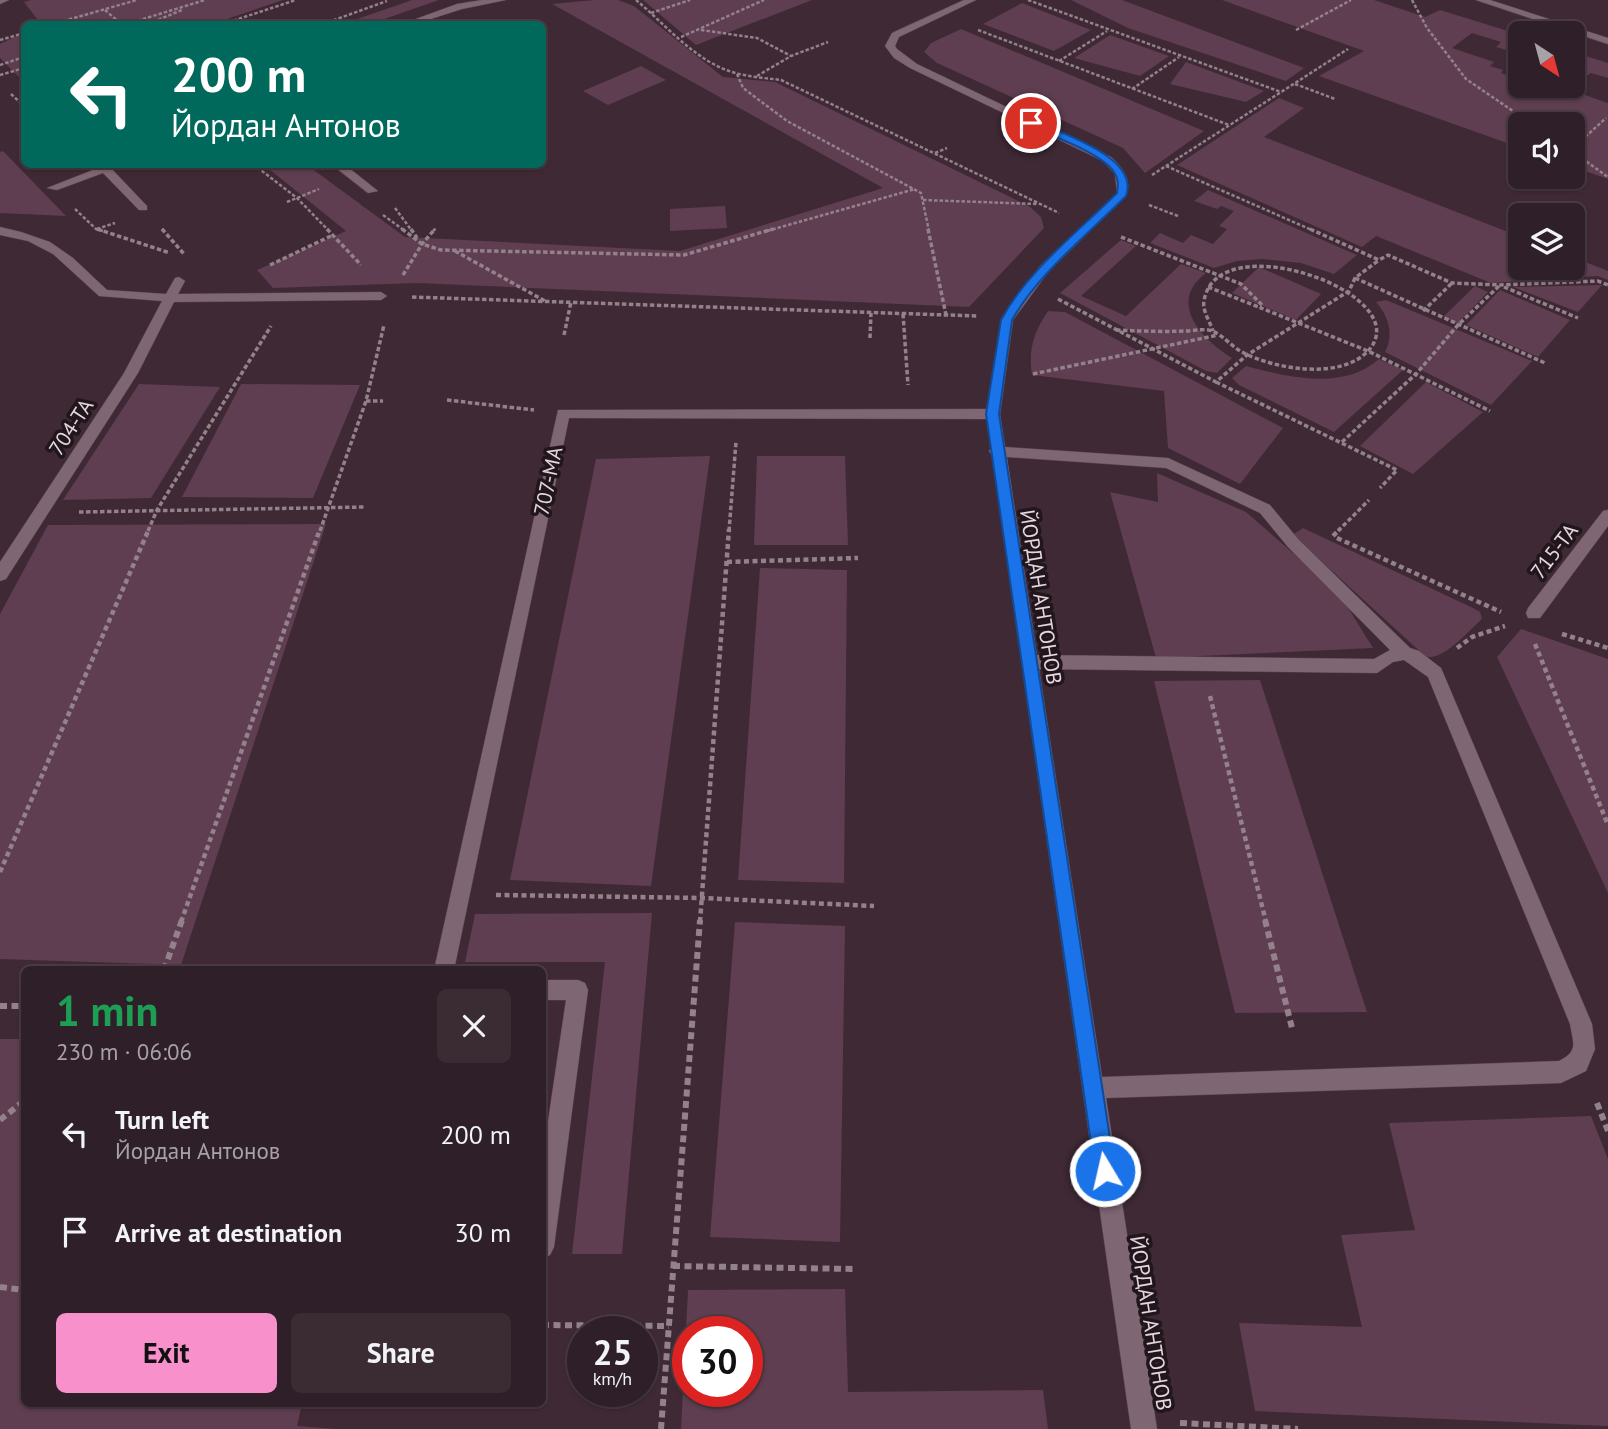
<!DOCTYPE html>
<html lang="en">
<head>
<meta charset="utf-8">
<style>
  :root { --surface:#2f1f28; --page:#3b2c34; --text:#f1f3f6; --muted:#a7a2a8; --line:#4a3d45; --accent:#f890cb }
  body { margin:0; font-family:"PT Sans",sans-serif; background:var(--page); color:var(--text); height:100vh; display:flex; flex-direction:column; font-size:26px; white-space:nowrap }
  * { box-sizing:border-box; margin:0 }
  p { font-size:23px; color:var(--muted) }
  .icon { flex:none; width:38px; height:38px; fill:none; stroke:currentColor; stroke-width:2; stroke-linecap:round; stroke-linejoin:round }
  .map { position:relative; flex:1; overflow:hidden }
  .sheet { position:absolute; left:21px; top:966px; width:525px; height:441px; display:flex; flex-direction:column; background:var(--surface); border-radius:10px; box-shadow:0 2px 5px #0004,0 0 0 2px var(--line) }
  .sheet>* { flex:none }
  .guide { position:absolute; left:21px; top:21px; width:525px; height:147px; border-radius:10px; box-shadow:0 2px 5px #0004,0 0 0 2px var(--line); background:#00695c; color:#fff; overflow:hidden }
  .needle { width:46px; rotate:144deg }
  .fabs { position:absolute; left:1508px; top:21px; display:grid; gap:14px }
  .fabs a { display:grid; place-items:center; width:77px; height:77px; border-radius:10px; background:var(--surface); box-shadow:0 2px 5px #0004,0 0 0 2px var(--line); font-size:35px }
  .speed { position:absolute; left:567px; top:1316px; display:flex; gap:14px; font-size:35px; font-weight:700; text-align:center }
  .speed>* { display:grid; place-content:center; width:91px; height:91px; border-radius:50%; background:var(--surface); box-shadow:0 2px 5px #0004,0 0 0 2px var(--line); line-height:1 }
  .speed small { font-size:18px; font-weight:400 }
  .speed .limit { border:10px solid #d22; background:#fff; color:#111 }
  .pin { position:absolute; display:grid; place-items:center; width:60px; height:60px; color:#fff; margin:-30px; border:4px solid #fff; border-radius:50%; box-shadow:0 2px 7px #0007 }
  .me { position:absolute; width:77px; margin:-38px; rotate:351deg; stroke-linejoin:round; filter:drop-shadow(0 0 5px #0008) }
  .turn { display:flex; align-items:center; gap:24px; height:147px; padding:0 35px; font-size:32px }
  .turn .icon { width:91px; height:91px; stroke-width:2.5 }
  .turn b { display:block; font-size:49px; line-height:60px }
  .round { display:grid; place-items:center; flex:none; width:74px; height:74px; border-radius:10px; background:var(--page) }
  .headline { display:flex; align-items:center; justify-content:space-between; height:119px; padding:0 35px }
  h1 { font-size:42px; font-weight:800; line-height:52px; color:#1e9e55 }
  .cta { display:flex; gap:14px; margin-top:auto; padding:14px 35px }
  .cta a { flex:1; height:80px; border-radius:10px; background:var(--accent); color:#111; font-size:28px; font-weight:800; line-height:80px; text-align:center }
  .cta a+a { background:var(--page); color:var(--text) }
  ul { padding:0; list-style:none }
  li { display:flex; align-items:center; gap:21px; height:98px; padding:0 35px }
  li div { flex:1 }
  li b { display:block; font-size:26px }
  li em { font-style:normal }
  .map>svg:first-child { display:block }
  .green { fill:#5e3e50; fill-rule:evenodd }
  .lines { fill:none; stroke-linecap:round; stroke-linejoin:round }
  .minor-casing { stroke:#58454f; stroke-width:1 }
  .path-far3 { stroke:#93818b; stroke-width:2.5; stroke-dasharray:3.5 2; stroke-linecap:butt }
  .path-far2 { stroke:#93818b; stroke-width:3.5; stroke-dasharray:4.5 2.5; stroke-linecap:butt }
  .path-far1 { stroke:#93818b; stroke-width:4.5; stroke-dasharray:5 3.5; stroke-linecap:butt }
  .path { stroke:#93818b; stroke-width:6; stroke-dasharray:7 4.5; stroke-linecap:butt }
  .minor { fill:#7f6673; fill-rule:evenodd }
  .route { fill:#1a73e8; stroke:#114b97; stroke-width:2 }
  .labels { text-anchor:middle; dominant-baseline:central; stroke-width:7; stroke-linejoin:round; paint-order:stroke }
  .street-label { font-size:21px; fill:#e6d7df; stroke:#20161b }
</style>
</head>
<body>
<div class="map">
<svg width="1608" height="1429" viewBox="0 0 1608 1429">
  <rect width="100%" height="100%" fill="#3f2935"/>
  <g class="green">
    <path d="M31,0H283L212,24H41L24,2Z"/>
    <path d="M412,0H439L370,24H343Z"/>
    <path d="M594,0H618L634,6L723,77L775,82L1029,206L1041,217L1044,228L969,307L417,283L273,288L257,270L346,231L264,165H307L405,237L680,251L883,188L552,4Z"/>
    <path d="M643,0H812L696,45Z"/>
    <path d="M1071,0H1122L1304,68L1286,81L1128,28Z"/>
    <path d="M1222,0H1374L1425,17L1440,10L1521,35V48L1516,47L1510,51L1496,47L1501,42L1472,33L1452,48L1494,62L1490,66L1503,70L1501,73L1521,79V86H1540L1564,94L1568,89L1608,103V179L1573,167V124H1521V148L1319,76L1364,51Z"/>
    <path d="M1022,3L1091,30L1054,51L983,24Z"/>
    <path d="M961,29L1204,131L1145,173L1123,148L937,63L924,52L931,43Z"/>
    <path d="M24,32V82L0,58V44Z"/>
    <path d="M1110,35L1169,56L1140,76L1074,58Z"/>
    <path d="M1573,52L1608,63V78L1591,73L1586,76L1573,72Z"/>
    <path d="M1186,62L1264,91L1246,102L1170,84Z"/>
    <path d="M641,66L666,80L608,105L583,91Z"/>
    <path d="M1279,98L1304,108L1264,137L1521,237V268H1573V257L1608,271V280L1598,276L1491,283L1376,236L1362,247L1177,165Z"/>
    <path d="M3,151L66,216L0,213V152Z"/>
    <path d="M1208,190L1357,255L1334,274L1301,263L1263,259L1237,261L1214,268L1150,243L1160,233L1183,243L1191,235L1213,244L1227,229L1219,226L1234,211L1221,206L1217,209L1194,201Z"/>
    <path d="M725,206L727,228L670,231V209Z"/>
    <path d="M1121,240L1136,246L1081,296L1126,316L1181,264L1206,273C1166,303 1203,340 1232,358L1217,373L1206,371L1060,293Z"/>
    <path d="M1259,267L1321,294L1296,320L1232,293Z"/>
    <path d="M1602,285L1578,312L1513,287Z"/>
    <path d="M1475,286L1488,292L1457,324L1443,317Z"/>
    <path d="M1500,290L1570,320L1538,357L1466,325Z"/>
    <path d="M1386,300L1403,307L1532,361L1491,405L1385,352C1394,334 1389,317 1376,302Z"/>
    <path d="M1048,311L1065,312L1283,428L1240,484L1168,448L1164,391L1032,375C1028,349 1034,332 1048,311Z"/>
    <path d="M1379,359L1403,370L1334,432L1239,385L1232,378L1246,366C1288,377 1343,391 1379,359Z"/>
    <path d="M1426,382L1483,412L1413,474L1360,446Z"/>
    <path d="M139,384L220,387L151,498L63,500Z"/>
    <path d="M241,384L360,385L313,498L182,497Z"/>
    <path d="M710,456L651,886L510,880L596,459Z"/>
    <path d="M757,456H845L848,545H754Z"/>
    <path d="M1157,473L1246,512L1339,593L1373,648L1156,658L1110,492L1158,502Z"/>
    <path d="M326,524L181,965L0,959V614L48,525Z"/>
    <path d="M1303,528L1473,608L1480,612L1482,619C1469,630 1442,663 1425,656L1298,540L1294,534Z"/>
    <path d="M760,568L847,570L844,883L738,880Z"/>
    <path d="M1521,629L1608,659V893L1497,657Z"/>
    <path d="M1260,680L1367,1012L1235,1013L1154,681Z"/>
    <path d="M652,913L622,1254H572L605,962H465L475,914Z"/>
    <path d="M735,922L845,926L840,1242L710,1237Z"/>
    <path d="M0,1039H24V1404H302L297,1426L337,1429H0Z"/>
    <path d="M1591,1116L1608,1159V1426L1255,1411L1239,1323L1362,1327L1341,1235L1415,1230L1389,1123Z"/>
    <path d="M845,1289L848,1392L1043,1390L1048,1429H681L688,1290ZM688,1332H747V1391H688Z"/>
  </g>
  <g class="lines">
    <g class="minor-casing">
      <g id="minor">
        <path d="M0,0H9L0,4Z"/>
        <path d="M482,0H506L462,9L415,24H402L457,4Z"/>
        <path d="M964,0H976L899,37L895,46L897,49L917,64L1111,157C1123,168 1132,180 1126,196L1049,271L1013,320L1000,414L1005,447L1168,458L1270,505L1298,539L1410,648L1419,651L1441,668L1592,1024L1595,1049L1586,1071L1561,1083L1106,1098L1157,1429H1131L992,455L989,451L991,448L987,419L569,418L454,970H434L558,410L987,409L1001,320L1040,266L1117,193L1115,174L1103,161L910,68L894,58L885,46L892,33ZM1007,457L1166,468L1260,513L1288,547L1390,650L1374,659L1037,655ZM1404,660L1428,677L1570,1024C1573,1043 1579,1051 1559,1061L1102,1077L1039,669L1377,673L1393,662Z"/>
        <path d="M1476,0H1490L1608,38V44Z"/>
        <path d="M95,164H107L147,206V210H139L103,173L57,190L47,188L98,168Z"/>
        <path d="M331,164H344L378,191L368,193Z"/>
        <path d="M0,227L21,232L50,242L73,258L107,290L166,294L175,278L179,277L185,281L178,294L381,292L387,296L381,300L174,302L138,373L6,579L0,581V562L124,373L162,301L99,296L53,254L28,241L0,235Z"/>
        <path d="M1608,510V526L1540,618H1528L1526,613L1528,608L1603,511Z"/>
        <path d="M542,980H578L585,983L588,990L554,1247L550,1255L542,1259V1162L566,1000H542Z"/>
      </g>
    </g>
    <g class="path-far3">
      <path d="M636,0C666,25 694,60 732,72C748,77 765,78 781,80L1059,213"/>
      <path d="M1028,0L1281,92"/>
      <path d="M1412,0L1427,28L1466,79L1532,124"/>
      <path d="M105,10L121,24"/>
      <path d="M651,13L690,0"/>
      <path d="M53,24L137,0"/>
      <path d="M127,24L205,0"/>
      <path d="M148,24L182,10"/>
      <path d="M223,24L296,0"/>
      <path d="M323,24L387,1"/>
      <path d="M701,30L757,38L791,56"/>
      <path d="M978,30L1229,125"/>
      <path d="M1296,30L1351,0"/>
      <path d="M681,37L764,0"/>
      <path d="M0,40L24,33"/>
      <path d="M1059,61L1107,31"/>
      <path d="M0,65L24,57"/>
      <path d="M737,74L743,88L787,121L921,193L929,231"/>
      <path d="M0,75L24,68"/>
      <path d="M757,76L791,56L828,42"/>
      <path d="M1295,84L1335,99"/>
      <path d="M1132,89L1179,57"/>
      <path d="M11,94L24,106"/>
      <path d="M1573,148L1606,118"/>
      <path d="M1573,152L1608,177"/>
      <path d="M935,153L947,148"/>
      <path d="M24,157V160"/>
      <path d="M253,164L297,198L329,231"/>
      <path d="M1166,166L1314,231"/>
      <path d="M1152,175L1348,49"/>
      <path d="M923,200L1037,204"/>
      <path d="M287,202L319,189"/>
      <path d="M1149,205L1178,216"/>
      <path d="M395,208L412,231"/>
      <path d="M75,209L96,229L103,231"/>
      <path d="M383,215L405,231"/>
      <path d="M97,229L115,223"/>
      <path d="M162,229L164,231"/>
      <path d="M433,231L436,228"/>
      <path d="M767,231L915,189"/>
    </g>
    <g class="path-far2">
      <path d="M97,229L170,253"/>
      <path d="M162,229L184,254"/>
      <path d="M327,229L361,265"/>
      <path d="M402,229L422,244L441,250L684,255L773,229"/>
      <path d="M411,229L417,238"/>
      <path d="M928,229L946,315"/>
      <path d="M1310,229L1379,260L1388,255L1452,283L1500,285L1598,281L1608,285"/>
      <path d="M1121,237L1241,284L1263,306L1261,308L1368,351L1490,411"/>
      <path d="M455,251L545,301"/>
      <path d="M270,265L333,235"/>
      <path d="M403,275L422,244L435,229"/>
      <path d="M1355,278L1545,363"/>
      <path d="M1208,287L1261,308"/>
      <path d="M1504,287L1578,318"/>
      <path d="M412,297L977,316"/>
      <path d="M1058,299L1216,382L1247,355L1349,291L1355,278L1379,260"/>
      <path d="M1423,311L1452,283"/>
      <path d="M903,314L908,385"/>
      <path d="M1116,330C1139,331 1162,332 1185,331C1194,331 1204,328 1212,331C1223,335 1232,347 1242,352C1274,369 1341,381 1369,350C1418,293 1216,223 1204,301C1202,310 1210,322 1213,331"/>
      <path d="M564,335L571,302"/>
      <path d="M870,338L871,313"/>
      <path d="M1033,374L1218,335"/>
      <path d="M1216,382L1397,470L1380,488"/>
      <path d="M447,400L534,410"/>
      <path d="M366,401H383"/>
      <path d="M1342,442L1417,373L1458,325L1499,286"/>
      <path d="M79,512L365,507"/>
      <path d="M148,531L157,510L271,326"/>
      <path d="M320,531L366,401L384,325"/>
      <path d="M729,531L736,442"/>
      <path d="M1338,531L1369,500"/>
    </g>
    <g class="path-far1">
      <path d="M1333,536L1340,529"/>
      <path d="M1337,538L1501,612"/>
      <path d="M727,562L858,558"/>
      <path d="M1562,634L1608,648"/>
      <path d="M1535,644L1608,825"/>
      <path d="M1457,648L1472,637L1505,626"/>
      <path d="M1210,696L1266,922"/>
      <path d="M0,872L149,529"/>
      <path d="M496,895L702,898L874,906"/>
      <path d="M181,922L320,529"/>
      <path d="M700,922L729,529"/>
    </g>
    <g class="path">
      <path d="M1265,920L1292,1028"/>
      <path d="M164,970L182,920"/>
      <path d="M0,1006H24"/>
      <path d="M1597,1103L1608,1131"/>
      <path d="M0,1120L24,1101"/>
      <path d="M673,1266L855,1269"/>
      <path d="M0,1287L24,1290"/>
      <path d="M542,1325L669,1326"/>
      <path d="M1180,1423L1298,1429"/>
      <path d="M661,1429L700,920"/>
    </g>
    <use href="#minor" class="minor"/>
  </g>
  <path class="route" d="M1028,121H1035C1062,134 1140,157 1126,196C1088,234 1038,274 1012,320L999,414L1115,1171L1112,1179L1105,1182L1098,1179L1095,1171L986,414L1001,320C1028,270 1077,233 1117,193C1118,186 1119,179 1114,172C1102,153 1049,135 1028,125Z"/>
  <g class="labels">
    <g class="street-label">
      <text transform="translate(71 427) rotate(-57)">704-ТА</text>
      <text transform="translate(548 481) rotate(-78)">707-МА</text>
      <text transform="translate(1554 551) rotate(-53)">715-ТА</text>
      <text transform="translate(1041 597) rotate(81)">ЙОРДАН АНТОНОВ</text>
      <text transform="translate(1151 1323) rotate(81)">ЙОРДАН АНТОНОВ</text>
    </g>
  </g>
</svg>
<div class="fabs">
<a><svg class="needle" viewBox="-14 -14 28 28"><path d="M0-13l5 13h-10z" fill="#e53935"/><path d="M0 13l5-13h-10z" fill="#a7a2a8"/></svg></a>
<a><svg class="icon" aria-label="sound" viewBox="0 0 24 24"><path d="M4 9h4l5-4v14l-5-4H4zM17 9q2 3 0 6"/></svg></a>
<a><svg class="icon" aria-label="layers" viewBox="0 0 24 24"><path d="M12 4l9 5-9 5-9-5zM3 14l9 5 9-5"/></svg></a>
</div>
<div class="speed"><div>25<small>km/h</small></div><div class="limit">30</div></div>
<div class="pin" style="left:1031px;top:123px;background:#d93025"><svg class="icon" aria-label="arrive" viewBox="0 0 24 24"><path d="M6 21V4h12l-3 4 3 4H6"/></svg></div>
<svg class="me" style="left:1105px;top:1171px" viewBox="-20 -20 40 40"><circle r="17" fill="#1a73e8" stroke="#fff" stroke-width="3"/><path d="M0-11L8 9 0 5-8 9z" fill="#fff"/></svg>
<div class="guide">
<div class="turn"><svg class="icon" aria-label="left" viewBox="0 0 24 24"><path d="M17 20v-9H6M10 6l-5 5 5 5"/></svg><div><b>200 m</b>Йордан Антонов</div></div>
</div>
<section class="sheet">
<div class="headline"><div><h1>1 min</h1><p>230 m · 06:06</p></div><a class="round"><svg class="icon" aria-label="close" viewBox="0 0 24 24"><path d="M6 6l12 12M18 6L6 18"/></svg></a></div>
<ul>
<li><svg class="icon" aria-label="left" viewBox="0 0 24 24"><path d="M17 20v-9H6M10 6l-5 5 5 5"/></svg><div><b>Turn left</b><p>Йордан Антонов</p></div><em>200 m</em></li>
<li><svg class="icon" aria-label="arrive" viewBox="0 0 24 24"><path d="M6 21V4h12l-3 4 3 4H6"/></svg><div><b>Arrive at destination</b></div><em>30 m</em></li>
</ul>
<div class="cta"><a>Exit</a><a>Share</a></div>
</section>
</div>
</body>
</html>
